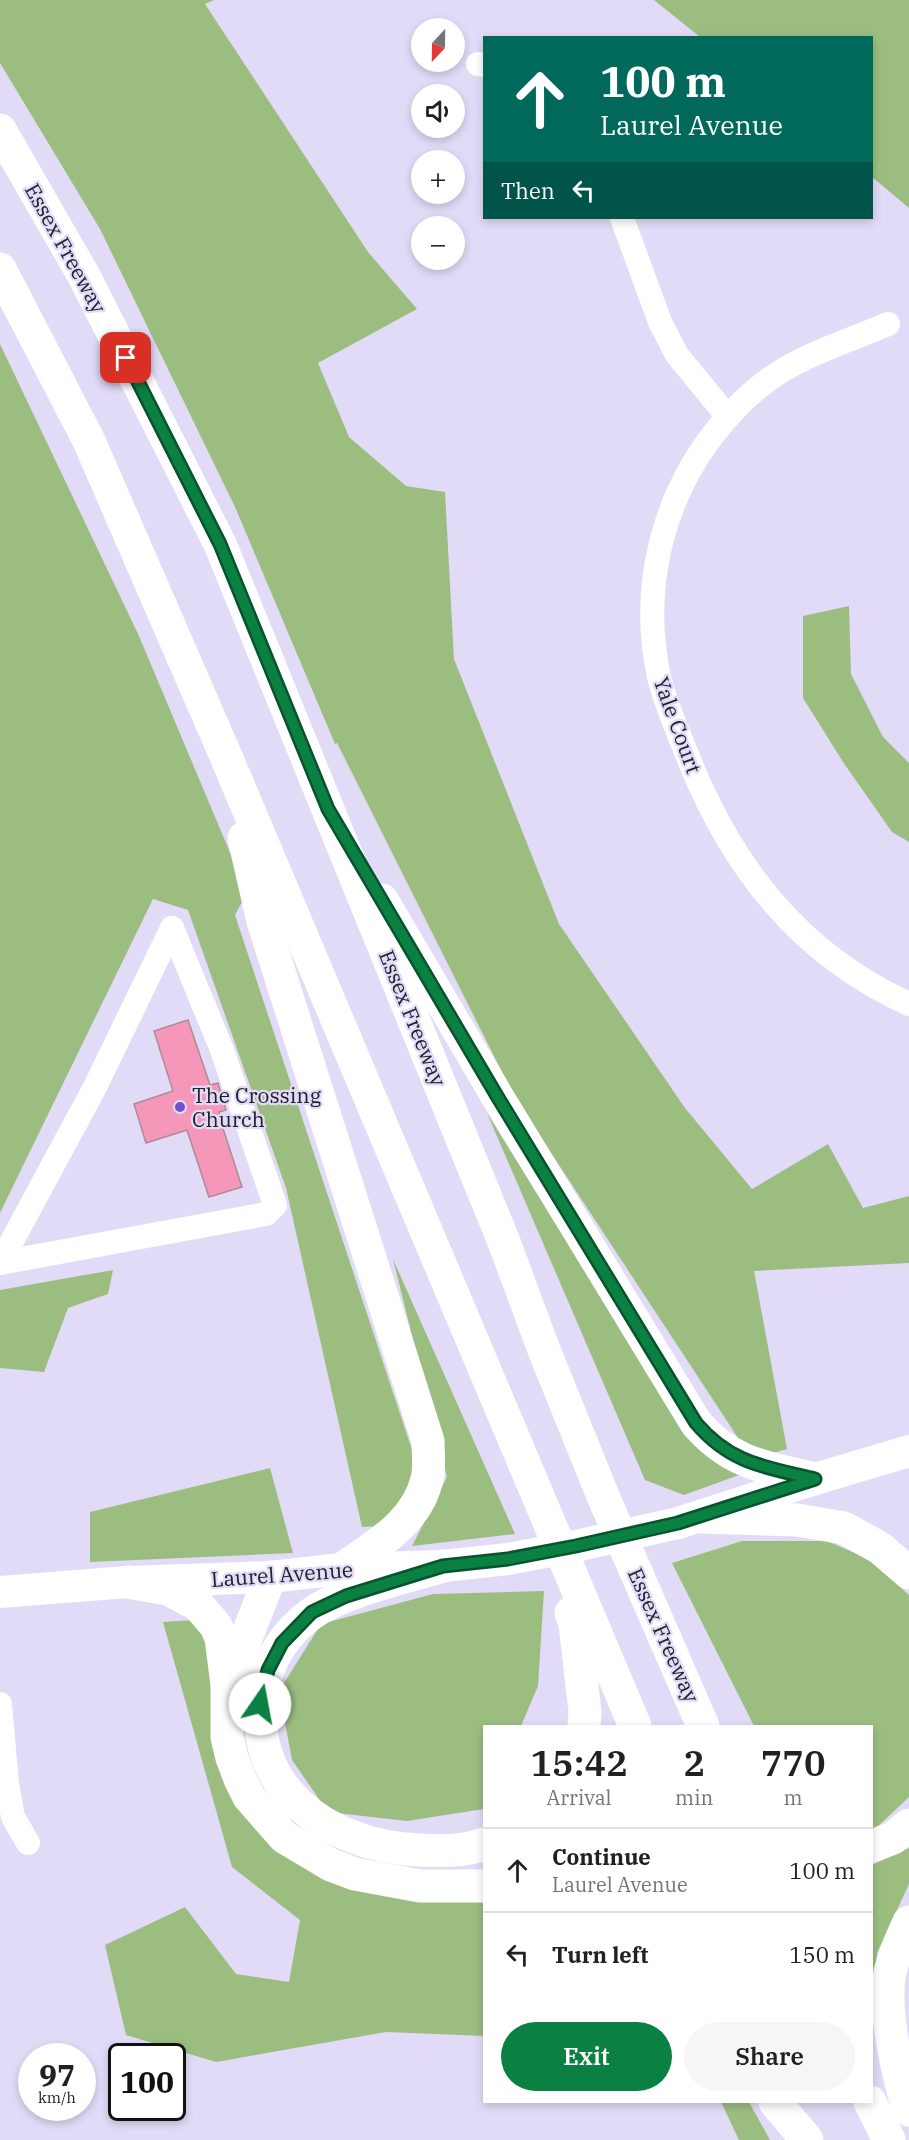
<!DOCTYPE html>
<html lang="en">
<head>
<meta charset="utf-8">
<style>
  :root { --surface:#fff; --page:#f6f6f6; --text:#202124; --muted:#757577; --line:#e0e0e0; --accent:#0b8043 }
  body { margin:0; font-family:"IBM Plex Serif",serif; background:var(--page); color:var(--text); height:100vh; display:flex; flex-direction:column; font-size:22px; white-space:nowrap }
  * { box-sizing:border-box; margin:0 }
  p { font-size:20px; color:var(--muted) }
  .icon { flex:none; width:33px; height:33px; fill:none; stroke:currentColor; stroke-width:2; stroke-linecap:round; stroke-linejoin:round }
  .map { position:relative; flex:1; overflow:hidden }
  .details { position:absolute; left:483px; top:1725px; width:390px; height:378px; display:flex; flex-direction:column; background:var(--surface); border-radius:0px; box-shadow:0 3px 9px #0003 }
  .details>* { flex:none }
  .guide { position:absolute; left:483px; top:36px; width:390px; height:183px; border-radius:0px; box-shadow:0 3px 9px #0003; background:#00695c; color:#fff; overflow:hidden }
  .needle { width:39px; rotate:202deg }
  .buttons { position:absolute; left:411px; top:18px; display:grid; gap:12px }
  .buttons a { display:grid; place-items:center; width:54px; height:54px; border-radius:50%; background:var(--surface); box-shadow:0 3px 9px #0003; font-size:30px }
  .speed { position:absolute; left:18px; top:2043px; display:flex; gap:12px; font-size:30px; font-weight:700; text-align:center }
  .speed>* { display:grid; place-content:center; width:78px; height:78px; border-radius:50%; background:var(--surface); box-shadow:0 3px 9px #0003; line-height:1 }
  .speed small { font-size:15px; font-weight:400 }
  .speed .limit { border:3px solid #111; border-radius:9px; background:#fff; color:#111 }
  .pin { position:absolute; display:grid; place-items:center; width:51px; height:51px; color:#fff; margin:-26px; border-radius:12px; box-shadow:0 3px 9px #0006 }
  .me { position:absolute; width:66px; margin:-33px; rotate:12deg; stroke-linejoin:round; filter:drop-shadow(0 0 4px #0008) }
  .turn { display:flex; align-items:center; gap:21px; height:126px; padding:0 18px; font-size:27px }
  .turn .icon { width:78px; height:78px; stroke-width:2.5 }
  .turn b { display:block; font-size:42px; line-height:51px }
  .then { display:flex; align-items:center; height:57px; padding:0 18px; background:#0003; gap:12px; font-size:22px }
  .eta { display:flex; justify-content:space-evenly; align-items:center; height:102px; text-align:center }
  .eta b { font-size:36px; font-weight:600; line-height:42px }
  .primary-button { display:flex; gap:12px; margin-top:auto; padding:12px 18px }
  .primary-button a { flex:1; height:69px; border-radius:36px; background:var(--accent); color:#fff; font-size:24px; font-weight:600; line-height:69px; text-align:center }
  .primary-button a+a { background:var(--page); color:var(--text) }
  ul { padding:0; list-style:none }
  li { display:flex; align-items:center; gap:18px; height:84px; padding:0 18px; border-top:2px solid var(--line) }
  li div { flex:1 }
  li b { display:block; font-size:22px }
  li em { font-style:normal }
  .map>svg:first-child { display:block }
  .green { fill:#9bbe80 }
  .building { fill:#f497b8; stroke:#ab8d96; stroke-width:1.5 }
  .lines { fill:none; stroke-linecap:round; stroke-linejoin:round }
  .minor { stroke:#fff; stroke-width:24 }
  .major { stroke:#fff; stroke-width:32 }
  .highway { stroke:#fff; stroke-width:33 }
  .route-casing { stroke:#07532c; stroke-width:15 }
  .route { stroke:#0b8043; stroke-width:10 }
  .poi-dot { fill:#6b52cb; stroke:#e2dbf8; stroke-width:2 }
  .labels { text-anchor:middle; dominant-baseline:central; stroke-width:4.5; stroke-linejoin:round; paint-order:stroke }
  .street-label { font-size:21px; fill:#22202a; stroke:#e2dbf8 }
  .poi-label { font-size:21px; fill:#22202a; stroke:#e2dbf8; text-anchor:start }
</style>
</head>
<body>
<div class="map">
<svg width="909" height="2140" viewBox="0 0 909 2140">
  <rect width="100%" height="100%" fill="#e2dbf8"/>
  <g class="green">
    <path d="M0,0H214L205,4L368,252L417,309L318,363L349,437L406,486L445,492L454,659L559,924L685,1108L752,1189L828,1144L863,1208L909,1196V1263L754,1271L787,1449L766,1455L746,1450L515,1098L337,743L335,744L235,507L100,229L0,63Z"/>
    <path d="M654,0H909V208L872,177V38L700,37Z"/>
    <path d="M0,344L139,636L247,893L235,915L421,1477L381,1526L362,1527L286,1188L188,910L153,899L0,1213Z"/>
    <path d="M849,606L851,674L883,737L909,763V842L892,832L843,762L803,698V616Z"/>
    <path d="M487,1113L682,1428L739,1475L684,1495L645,1480Z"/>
    <path d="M393,1259L515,1534L412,1546L447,1477Z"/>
    <path d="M113,1270L108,1294L68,1308L44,1372L0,1368V1290Z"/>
    <path d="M270,1468L293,1553L90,1562V1512Z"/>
    <path d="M742,1541H827L869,1559L909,1595V1797L872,1832V1726H754L672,1563Z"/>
    <path d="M544,1591L538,1686L521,1726H484V1809L407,1821L328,1812L292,1760L279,1691L321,1624L433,1594Z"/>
    <path d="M195,1620L208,1627L230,1782L303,1867L484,1885V2036L386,2032L216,2062L126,2035L105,1945L185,1907L236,1974L289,1982L300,1920L232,1867L163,1622Z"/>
    <path d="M909,1848V1884L877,1953L872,2023V1865Z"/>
    <path d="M721,2102H749L770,2140H739Z"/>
  </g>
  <path class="building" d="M188,1020L210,1085L218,1083L226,1110L219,1112L221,1118L220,1119L242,1187L209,1197L187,1130L146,1143L134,1104L173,1091L154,1031Z"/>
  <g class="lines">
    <g class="minor">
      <path d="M478,64L484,65"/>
      <path d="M622,218L660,322L677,355L728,417"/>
      <path d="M888,324C858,337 821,349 792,365C765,379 740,402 720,426C662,496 640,588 659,677C666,706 679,734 690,762C734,870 801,955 909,1004"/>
      <path d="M0,1263L266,1214L275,1205L222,1050L172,928"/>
      <path d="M0,1263L95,1087L172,928"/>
      <path d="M0,1704L7,1784L13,1817L28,1843"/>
    </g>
    <path class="major" d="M0,1592L127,1582L270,1577L342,1569L443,1566L508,1559L576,1546L678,1523L815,1479L909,1451"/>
    <g class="highway">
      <path d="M0,130L84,276L220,544L504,1242L544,1350L603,1496L703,1726"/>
      <path d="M0,269L89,441L225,754L635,1726"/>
      <path d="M244,838L263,921L428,1441C428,1453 430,1468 427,1479C417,1523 376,1545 342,1569"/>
      <path d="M382,900L497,1096L696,1423C731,1464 765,1467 815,1479"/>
      <path d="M702,1517L797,1520L844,1528L880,1548L909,1573"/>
      <path d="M443,1566C405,1578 342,1591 311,1614C286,1632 268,1660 263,1689C245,1788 327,1845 417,1850C440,1851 463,1852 484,1844"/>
      <path d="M127,1582L168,1589L198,1605L216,1626L221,1638L227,1685V1737L232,1758L240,1779L249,1797L284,1837L331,1865L355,1874L420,1886H484"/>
      <path d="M571,1613L575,1624L585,1712L584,1726"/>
      <path d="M228,1684L270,1577"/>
      <path d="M872,1846L893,1838L909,1825"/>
      <path d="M909,1922C902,1937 891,1962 889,1978C884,2013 898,2077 909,2110"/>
      <path d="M775,2102L807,2140"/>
      <path d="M870,2102L889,2140"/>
    </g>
  </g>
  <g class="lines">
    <g class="route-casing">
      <path id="route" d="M126,358L220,544L328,809L497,1096L696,1423C731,1464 765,1467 815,1479L678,1523L576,1546L508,1559L443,1566L346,1596L312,1612L282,1643L268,1670L260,1704"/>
    </g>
    <use href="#route" class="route"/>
  </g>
  <circle class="poi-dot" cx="180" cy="1107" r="6"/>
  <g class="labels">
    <g class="street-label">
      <text transform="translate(66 248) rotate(61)">Essex Freeway</text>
      <text transform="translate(678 725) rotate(70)">Yale Court</text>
      <text transform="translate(413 1018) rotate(68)">Essex Freeway</text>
      <text transform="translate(282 1574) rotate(-4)">Laurel Avenue</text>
      <text transform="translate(664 1635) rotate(66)">Essex Freeway</text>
    </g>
    <g class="poi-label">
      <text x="192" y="1095">The Crossing<tspan x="192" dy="24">Church</tspan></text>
    </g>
  </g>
</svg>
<div class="buttons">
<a><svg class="needle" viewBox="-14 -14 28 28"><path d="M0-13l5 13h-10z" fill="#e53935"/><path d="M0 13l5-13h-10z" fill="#757577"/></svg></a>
<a><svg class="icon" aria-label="sound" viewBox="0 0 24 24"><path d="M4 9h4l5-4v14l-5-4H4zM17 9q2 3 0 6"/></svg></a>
<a>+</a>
<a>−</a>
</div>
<div class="speed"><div>97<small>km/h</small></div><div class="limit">100</div></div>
<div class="pin" style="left:126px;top:358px;background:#d93025"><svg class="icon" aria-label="arrive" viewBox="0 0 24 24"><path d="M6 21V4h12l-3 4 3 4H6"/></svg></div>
<svg class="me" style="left:260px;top:1704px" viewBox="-20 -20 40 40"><circle r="19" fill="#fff"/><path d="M0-13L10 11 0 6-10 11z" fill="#0b8043"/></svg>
<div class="guide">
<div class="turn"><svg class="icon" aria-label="ahead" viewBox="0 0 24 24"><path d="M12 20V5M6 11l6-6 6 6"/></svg><div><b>100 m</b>Laurel Avenue</div></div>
<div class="then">Then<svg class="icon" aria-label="left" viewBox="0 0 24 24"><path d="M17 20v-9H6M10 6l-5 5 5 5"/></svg></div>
</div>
<section class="details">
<div class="eta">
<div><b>15:42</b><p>Arrival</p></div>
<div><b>2</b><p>min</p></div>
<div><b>770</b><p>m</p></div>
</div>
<ul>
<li><svg class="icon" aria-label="ahead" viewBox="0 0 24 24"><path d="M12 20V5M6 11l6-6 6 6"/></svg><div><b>Continue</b><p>Laurel Avenue</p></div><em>100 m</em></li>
<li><svg class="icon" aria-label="left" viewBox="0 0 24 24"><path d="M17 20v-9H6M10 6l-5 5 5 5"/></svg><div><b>Turn left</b></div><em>150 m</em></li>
</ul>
<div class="primary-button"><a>Exit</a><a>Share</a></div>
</section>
</div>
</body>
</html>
